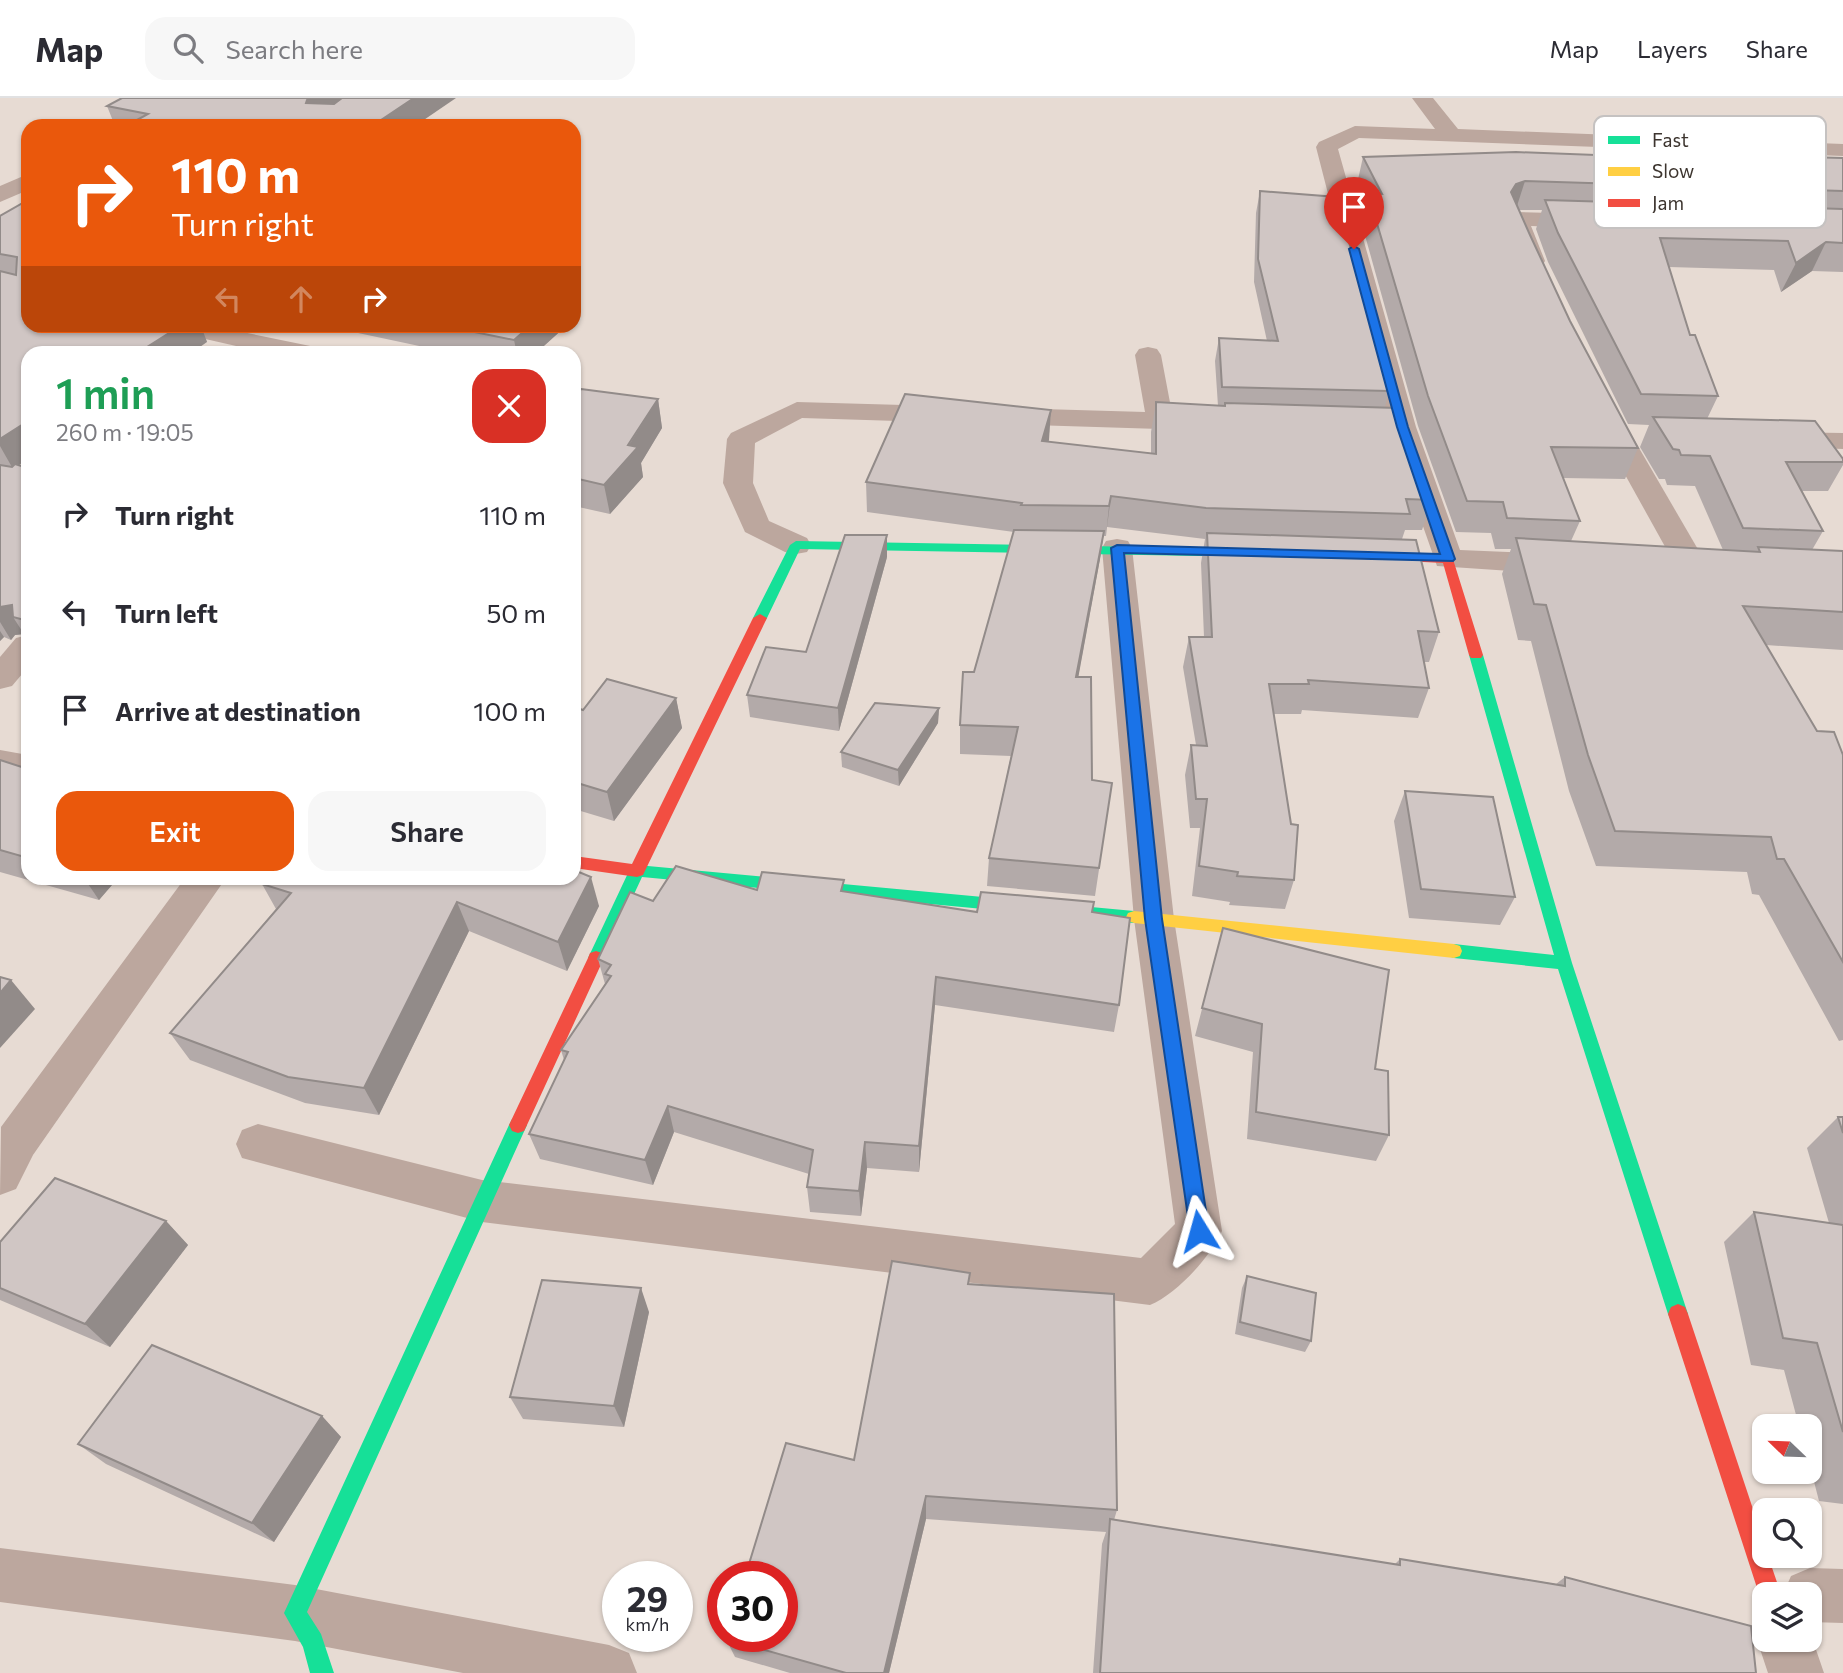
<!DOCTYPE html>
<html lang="en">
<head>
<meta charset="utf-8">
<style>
  :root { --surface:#fff; --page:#f7f7f7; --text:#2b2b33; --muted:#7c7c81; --line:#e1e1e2; --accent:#ea580c }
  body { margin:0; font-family:Commissioner,sans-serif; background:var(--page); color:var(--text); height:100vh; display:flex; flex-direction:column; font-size:26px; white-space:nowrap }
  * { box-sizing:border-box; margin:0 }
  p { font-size:23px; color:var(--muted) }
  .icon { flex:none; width:38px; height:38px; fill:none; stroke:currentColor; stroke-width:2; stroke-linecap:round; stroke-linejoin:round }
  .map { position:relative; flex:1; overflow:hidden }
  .drawer { position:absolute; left:21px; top:248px; width:560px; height:539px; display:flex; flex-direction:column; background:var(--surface); border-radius:21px; box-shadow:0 2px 5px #0004 }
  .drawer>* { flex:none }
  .guide { position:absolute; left:21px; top:21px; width:560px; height:214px; border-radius:21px; box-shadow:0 2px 5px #0004; background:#ea580c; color:#fff; overflow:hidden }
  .needle { width:46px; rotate:293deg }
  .buttons { position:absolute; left:1752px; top:1316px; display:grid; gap:14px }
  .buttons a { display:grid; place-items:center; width:70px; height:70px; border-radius:14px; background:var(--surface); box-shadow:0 2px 5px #0004; font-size:35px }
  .speed { position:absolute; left:602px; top:1463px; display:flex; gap:14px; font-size:35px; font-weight:700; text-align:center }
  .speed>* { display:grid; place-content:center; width:91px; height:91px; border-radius:50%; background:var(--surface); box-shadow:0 2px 5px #0004; line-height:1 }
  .speed small { font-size:18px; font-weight:400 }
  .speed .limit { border:10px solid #d22; background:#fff; color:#111 }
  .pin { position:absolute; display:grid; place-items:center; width:60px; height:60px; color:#fff; margin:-72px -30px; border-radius:50% 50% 50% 0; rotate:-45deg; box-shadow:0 0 7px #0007 }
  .pin .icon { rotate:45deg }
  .me { position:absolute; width:77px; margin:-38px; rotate:352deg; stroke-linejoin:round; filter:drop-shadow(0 0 5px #0008) }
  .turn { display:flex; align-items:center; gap:24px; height:147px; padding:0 35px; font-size:32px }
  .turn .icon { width:91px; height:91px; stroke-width:2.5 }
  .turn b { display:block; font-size:49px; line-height:60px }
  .lanes { display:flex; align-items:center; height:66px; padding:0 35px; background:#0003; justify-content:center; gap:35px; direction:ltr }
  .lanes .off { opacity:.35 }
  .round { display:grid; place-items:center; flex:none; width:74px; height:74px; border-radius:21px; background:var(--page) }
  .head { display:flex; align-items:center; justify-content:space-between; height:119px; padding:0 35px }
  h1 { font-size:42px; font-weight:600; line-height:52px; color:#1e9e55 }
  .button { display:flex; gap:14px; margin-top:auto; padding:14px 35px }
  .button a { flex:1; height:80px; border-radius:21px; background:var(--accent); color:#fff; font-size:28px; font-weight:600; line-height:80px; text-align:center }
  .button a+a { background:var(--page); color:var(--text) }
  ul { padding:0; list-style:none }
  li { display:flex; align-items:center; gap:21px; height:98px; padding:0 35px }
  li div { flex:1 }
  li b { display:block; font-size:26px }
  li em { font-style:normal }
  header { display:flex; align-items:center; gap:42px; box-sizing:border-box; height:98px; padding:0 35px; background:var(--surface); border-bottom:2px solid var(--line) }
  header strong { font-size:33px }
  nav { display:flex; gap:38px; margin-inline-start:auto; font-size:24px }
  .search { width:490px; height:63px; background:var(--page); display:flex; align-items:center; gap:18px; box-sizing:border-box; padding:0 24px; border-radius:21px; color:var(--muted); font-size:26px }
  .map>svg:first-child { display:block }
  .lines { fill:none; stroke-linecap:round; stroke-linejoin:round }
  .street { fill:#bca79e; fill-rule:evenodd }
  .fast { fill:#16e098; fill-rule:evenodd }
  .slow { fill:#ffcf43; fill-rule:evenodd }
  .jam { fill:#f24e42; fill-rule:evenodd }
  .wall { fill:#b3aaa9; fill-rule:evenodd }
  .shaded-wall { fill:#928b89 }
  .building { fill:#d0c6c4; stroke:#928b89; stroke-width:2 }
  .route { fill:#1a73e8; stroke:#114b97; stroke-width:2 }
  .key { fill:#fff; stroke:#c5c2c1; stroke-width:2 }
  .key-label { font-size:19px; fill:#3d352f }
</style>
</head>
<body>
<header>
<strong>Map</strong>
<div class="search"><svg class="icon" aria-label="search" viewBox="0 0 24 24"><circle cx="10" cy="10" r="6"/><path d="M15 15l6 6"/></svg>Search here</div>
<nav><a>Map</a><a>Layers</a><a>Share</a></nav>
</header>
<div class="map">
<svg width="1843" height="1575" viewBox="0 0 1843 1575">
  <rect width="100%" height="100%" fill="#e7dbd3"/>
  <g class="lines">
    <g class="street">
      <path d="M1412,0H1433L1458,31L1843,46V58L1359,40L1338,51L1416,329L1460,452L1558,456L1569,459L1574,466L1569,473L1558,476L1437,468L1388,329L1316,49L1319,44L1355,28L1435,31Z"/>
      <path d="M28,76V92L0,104V88Z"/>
      <path d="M1517,114L1590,116L1598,118L1602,123L1598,128L1590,130L1531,128L1545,163L1542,168L1533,170L1524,168L1521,163L1505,121L1509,116Z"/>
      <path d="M166,228H213L320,250L324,256H272L170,233Z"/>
      <path d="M1148,249L1157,251L1161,257L1172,315L1217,318L1221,324L1217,330L1207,332L1160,331L802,320L755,345L753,385L769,423L807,440L811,447L807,454L796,456L785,454L745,434L723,385L727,341L731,335L797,304L1145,314L1135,257L1139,251Z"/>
      <path d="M1607,311L1617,313L1621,319L1710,472L1705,479L1694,482L1683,479L1678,472L1593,319L1597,313Z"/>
      <path d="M1779,334L1843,335V351L1769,348L1765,342L1769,336Z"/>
      <path d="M1117,441L1128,443L1132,450L1174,821L1222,1133C1210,1159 1177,1196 1150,1207L482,1124L242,1060L236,1046L242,1032L258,1026L482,1082L1141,1160L1175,1126L1134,821L1102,450L1106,443Z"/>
      <path d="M28,537V569L12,588L0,591V559L16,540Z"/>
      <path d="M0,652L28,657V683L0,678Z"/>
      <path d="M185,780H226L33,1057L16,1091L0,1097L1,1029Z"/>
      <path d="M0,1450L295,1487L609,1547L629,1555L637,1575H463L295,1543L0,1504Z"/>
      <path d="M1810,1470L1843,1471V1525L1810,1524V1496H1783L1791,1478Z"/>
      <path d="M1764,1525V1542H1810V1534L1824,1575H1768L1757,1542Z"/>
    </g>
    <g class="fast">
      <path d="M796,443L1256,451L1262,455L1256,459L800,451L767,520L765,523H755L753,520L790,447Z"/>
      <path d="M1476,553L1483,557L1572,865L1688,1216L1685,1223L1678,1226L1671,1223L1668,1216L1558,871L1454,860L1448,858L1446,853L1448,848L1454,846L1554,857L1469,557Z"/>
      <path d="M637,767L1134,813L1140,815L1142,819L1140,823L1134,825L642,779L602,865H590L588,860L629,773Z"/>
      <path d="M518,1019L524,1021L527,1027L307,1514L321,1536L334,1575H310L303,1549L284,1515L509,1027L512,1021Z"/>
    </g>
    <path class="slow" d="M1134,813L1454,846L1460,848L1462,853L1460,858L1454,860L1134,825L1128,823L1126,819L1128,815Z"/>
    <g class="jam">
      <path d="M1369,454L1452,458L1483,557L1481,560H1471L1469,557L1443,465L1365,461L1363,458Z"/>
      <path d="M760,516L767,520L643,777L637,779L574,770V758L632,766L753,520Z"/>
      <path d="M596,853L602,855L604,860L527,1027L524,1033L518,1035L512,1033L509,1027L588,860L590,855Z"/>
      <path d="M1678,1206L1685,1209L1688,1216L1764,1444V1458H1768L1781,1496H1764V1505L1759,1496L1668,1216L1671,1209Z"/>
    </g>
  </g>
  <g class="wall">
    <path d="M107,8L415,28H115Z"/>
    <path d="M1664,40L1769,58L1843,60V174L1812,173L1781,194L1774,172L1669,169L1690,237L1718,298L1707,321L1843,361V367L1828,393H1802L1823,433L1812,452L1843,453V552L1766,547L1817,633L1843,657V942L1839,943L1759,797L1752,796L1747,774L1596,768L1569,693L1531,543L1518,542L1502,476L1511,451H1495L1491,435L1456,434L1418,328L1361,123L1365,104L1357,86L1363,59H1657ZM1519,112H1542L1536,131L1548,164L1628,326L1649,327L1640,349L1659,381H1665L1667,387L1695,388L1723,452L1571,443L1580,423L1563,380L1625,381L1638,350L1570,223L1530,137Z"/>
    <path d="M1260,93L1389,293L1385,309L1432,402L1422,432H1405L1402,441L1439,534L1429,564H1424L1429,590L1418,620L1302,612L1301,616H1274L1294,782L1285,811L1229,807L1230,804L1192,798L1200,730H1190L1185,677L1191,647H1196L1183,569L1189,539H1204L1201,465L1205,441L1107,429L1106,438H1103L1100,461L1078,579L1092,682L1112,685L1095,798L987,788L989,760L1011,658L960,656V627L1014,434L867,414L866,384L1048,344L1151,355V334L1156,304L1218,308L1215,263L1219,240L1267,243L1254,184L1256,115Z"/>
    <path d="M28,102V228H201L207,244L28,256V361L18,367L28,370V543L24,536L15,537L11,542L4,539L0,543V118Z"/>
    <path d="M325,228H566L535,256H457Z"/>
    <path d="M574,301H658L662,330L641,365L643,379L610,416L574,408Z"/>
    <path d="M887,459L839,633L750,619L747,597L806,554Z"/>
    <path d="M676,600L682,630L614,723L574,711V609L583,612Z"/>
    <path d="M939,610L938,625L899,688L842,669L841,654Z"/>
    <path d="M0,662L28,671V780H118L99,802L0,774Z"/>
    <path d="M1405,693L1515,799L1500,827L1409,820L1394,723Z"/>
    <path d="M252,780H574L599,808L567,873L469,833L379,1017L305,1005L190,962L170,935L276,811L262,786L253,783Z"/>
    <path d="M757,792L845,794L977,814H1092L1119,907L1114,934L935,907L919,1074L867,1070L861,1118L810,1114L807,1089L809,1076L674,1034L653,1087L540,1061L529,1036L564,962L561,952L605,886L598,861L653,803Z"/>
    <path d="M1223,830L1375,971L1389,1037L1376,1063L1247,1041L1253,954L1195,938Z"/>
    <path d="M1838,1019H1843V1406L1819,1403L1810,1368V1328H1799L1784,1272L1751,1267L1724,1144L1754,1114L1829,1125L1807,1050Z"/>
    <path d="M166,1123L188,1147L110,1249L0,1202V1144Z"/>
    <path d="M970,1175L969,1186L1117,1412L1114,1422L1395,1466L1400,1461L1556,1486L1565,1479L1756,1575H1093L1102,1446L1106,1434L926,1421L889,1575H790L735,1559L726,1541L854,1362Z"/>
    <path d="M1247,1178L1311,1243L1305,1254L1235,1236L1242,1190Z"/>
    <path d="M649,1214L624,1329L523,1321L510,1299Z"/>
    <path d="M322,1318L341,1339L274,1444L106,1366L78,1346Z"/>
  </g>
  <g class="shaded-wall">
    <path d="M309,0H348L314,26L306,5L307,2Z"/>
    <path d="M414,0H456L415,28H372Z"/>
    <path d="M1525,83L1516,111L1511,94L1516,86Z"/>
    <path d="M1826,144L1812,173L1781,194L1796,165Z"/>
    <path d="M180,228H201L207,244L190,256H136Z"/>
    <path d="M530,228H566L535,256H517L514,242Z"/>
    <path d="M658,301L662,330L641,365L643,379L610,416L604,387Z"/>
    <path d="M1051,312L1049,342L1039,373L1042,343Z"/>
    <path d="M28,323V361L13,371L0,348V341Z"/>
    <path d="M1111,398L1107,429L1106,438L1109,408Z"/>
    <path d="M1104,433L1100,461L1073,608L1076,579Z"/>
    <path d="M887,437V459L839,633L838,610Z"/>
    <path d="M12,507L13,519L24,536L15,537L11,542L0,524V509Z"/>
    <path d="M0,533L4,539L0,543Z"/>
    <path d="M676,600L682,630L614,723L607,694Z"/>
    <path d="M939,610L938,625L899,688L898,672Z"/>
    <path d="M591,779L599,808L567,873L558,844Z"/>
    <path d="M84,780H118L99,802Z"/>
    <path d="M457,804L469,833L379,1017L364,990Z"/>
    <path d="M936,879L935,907L919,1074V1048Z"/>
    <path d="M11,882L35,911L0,950V895Z"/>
    <path d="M668,1008L674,1034L653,1087L645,1062Z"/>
    <path d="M865,1044L867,1070L861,1118L859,1093Z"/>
    <path d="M166,1123L188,1147L110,1249L85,1226Z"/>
    <path d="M641,1190L649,1214L624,1329L614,1308Z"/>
    <path d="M322,1318L341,1339L274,1444L252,1425Z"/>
    <path d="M926,1398V1421L889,1575H884Z"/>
  </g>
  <g class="building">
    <path d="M122,0H309L307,2L306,5L334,6L342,0H414L372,28H126L148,16L107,8Z"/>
    <path d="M1664,40L1764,48L1769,58L1843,60V93L1525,83L1516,86L1511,94L1530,137L1570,223L1638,350L1551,349L1580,423L1507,420L1503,404L1467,403L1428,298L1368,95L1382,96L1363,59L1516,54L1674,60Z"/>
    <path d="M1260,93L1337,99L1389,293L1222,289L1219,240L1278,243L1258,161Z"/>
    <path d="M28,102V228H180L136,256H28V323L0,341V173L16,177L17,159L0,156V118Z"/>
    <path d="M1545,102L1843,111V145L1826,144L1796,165L1788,143L1660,140L1690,237H1695L1718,298L1641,296L1558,135Z"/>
    <path d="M445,228H530L514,242Z"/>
    <path d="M581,291L658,301L628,347L638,349L604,387L574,380V301Z"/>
    <path d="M905,296L1051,312L1042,343L1156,356V304L1225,308V305L1398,310L1432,402L1406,401L1410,416L1206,410L1111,398L1109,408L1021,407L1022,405L866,384Z"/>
    <path d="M1653,319L1815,323L1843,361V364H1786L1823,433L1743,430L1710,358L1681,357L1679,352L1673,351Z"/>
    <path d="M15,366L28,370V523L13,519L12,507L0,509V367L12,369Z"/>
    <path d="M1014,432L1104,433L1076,579H1091L1092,682L1112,685L1099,770L989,760L1018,629L960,627L963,574H974Z"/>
    <path d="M1207,435L1416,442L1439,534L1418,533L1429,590L1308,582L1309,586H1269L1291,726L1298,727L1294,782L1237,778L1238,774L1199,768L1207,701H1196L1191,647L1207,648L1189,539H1212Z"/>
    <path d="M845,437H887L838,610L747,597L766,549L806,554Z"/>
    <path d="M1516,440L1760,454L1758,449L1843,453V514L1743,508L1817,633L1834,634L1843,657V864L1784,761H1777L1771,739L1615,733L1588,657L1546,507L1534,506Z"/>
    <path d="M607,581L676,600L607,694L574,684V609L583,612Z"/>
    <path d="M875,605L939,610L898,672L841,654Z"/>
    <path d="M0,662L28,671V760L0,752Z"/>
    <path d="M1405,693L1493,699L1515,799L1421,791Z"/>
    <path d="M676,768L757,792L762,774L844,782L841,793L977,814L981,794L1094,804L1092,814L1130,820L1119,907L936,879L919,1048L865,1044L859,1093L807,1089L813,1052L668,1008L645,1062L529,1036L568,954L561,952L611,878L605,876L611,867L598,861L630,794L653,803Z"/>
    <path d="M574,772L591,779L558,844L457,804L364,990L288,979L170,935L291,795L262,786L267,780H574Z"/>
    <path d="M1223,830L1389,872L1375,971L1388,973L1389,1037L1256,1014L1262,926L1202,910Z"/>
    <path d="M0,879L11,882L0,895Z"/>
    <path d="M1838,1019H1843V1035Z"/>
    <path d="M55,1080L166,1123L85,1226L0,1190V1144Z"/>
    <path d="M1754,1114L1843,1127V1334L1817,1245L1783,1240Z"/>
    <path d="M892,1163L970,1175L968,1186L1114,1196L1117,1412L926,1398L884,1575H846L726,1541L727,1538H782V1479H745L786,1345L854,1362Z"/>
    <path d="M1247,1178L1316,1195L1311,1243L1240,1224Z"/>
    <path d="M542,1182L641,1190L614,1308L510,1299Z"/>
    <path d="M152,1247L322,1318L252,1425L78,1346Z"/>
    <path d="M1110,1421L1400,1467V1461L1565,1488V1479L1751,1528L1756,1575H1100Z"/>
  </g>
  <path class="route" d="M1354,148L1359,151L1408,329L1455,461L1453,463L1124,455L1162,821L1209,1133L1206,1140L1199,1142L1193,1140L1190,1133L1145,821L1111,450L1117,447L1440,456L1397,329L1349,151Z"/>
  <rect x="1594" y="18" width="232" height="112" rx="10" class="key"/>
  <rect x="1608" y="38" width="32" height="8" fill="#16e098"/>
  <rect x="1608" y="69" width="32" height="9" fill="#ffcf43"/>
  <rect x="1608" y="101" width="32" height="8" fill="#f24e42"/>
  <g class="key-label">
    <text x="1652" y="49">Fast</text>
    <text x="1652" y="80">Slow</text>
    <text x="1652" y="112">Jam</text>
  </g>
</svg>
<div class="buttons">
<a><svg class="needle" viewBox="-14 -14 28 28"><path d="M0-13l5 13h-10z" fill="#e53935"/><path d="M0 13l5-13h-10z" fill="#7c7c81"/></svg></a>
<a><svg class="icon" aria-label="search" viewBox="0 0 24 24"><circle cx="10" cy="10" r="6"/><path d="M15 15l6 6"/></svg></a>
<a><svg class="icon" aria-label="layers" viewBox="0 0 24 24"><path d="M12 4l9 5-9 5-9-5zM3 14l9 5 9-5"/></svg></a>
</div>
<div class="speed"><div>29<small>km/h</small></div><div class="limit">30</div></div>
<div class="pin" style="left:1354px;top:151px;background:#d93025"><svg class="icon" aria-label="arrive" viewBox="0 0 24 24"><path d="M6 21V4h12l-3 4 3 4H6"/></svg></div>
<svg class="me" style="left:1199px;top:1133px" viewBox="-20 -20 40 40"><path d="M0-17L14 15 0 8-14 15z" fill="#1a73e8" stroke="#fff" stroke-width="4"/></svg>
<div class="guide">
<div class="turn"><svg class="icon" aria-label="right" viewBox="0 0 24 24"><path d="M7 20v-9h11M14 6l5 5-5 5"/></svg><div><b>110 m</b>Turn right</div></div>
<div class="lanes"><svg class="icon off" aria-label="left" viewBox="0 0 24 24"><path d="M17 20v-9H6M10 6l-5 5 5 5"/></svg><svg class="icon off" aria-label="ahead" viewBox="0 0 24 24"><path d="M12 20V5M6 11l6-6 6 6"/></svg><svg class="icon" aria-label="right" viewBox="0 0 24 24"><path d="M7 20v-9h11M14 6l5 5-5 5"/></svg></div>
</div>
<section class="drawer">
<div class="head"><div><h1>1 min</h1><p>260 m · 19:05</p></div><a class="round" style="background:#d93025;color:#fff"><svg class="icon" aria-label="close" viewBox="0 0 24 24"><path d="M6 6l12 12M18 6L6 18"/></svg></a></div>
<ul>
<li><svg class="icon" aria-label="right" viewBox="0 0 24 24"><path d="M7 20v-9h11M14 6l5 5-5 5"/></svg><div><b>Turn right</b></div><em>110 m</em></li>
<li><svg class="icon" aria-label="left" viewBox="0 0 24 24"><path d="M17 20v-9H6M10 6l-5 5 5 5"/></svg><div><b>Turn left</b></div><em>50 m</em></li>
<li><svg class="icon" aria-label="arrive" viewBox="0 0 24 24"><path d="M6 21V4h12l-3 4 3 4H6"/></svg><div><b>Arrive at destination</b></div><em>100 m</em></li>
</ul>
<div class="button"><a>Exit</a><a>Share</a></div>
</section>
</div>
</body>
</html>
